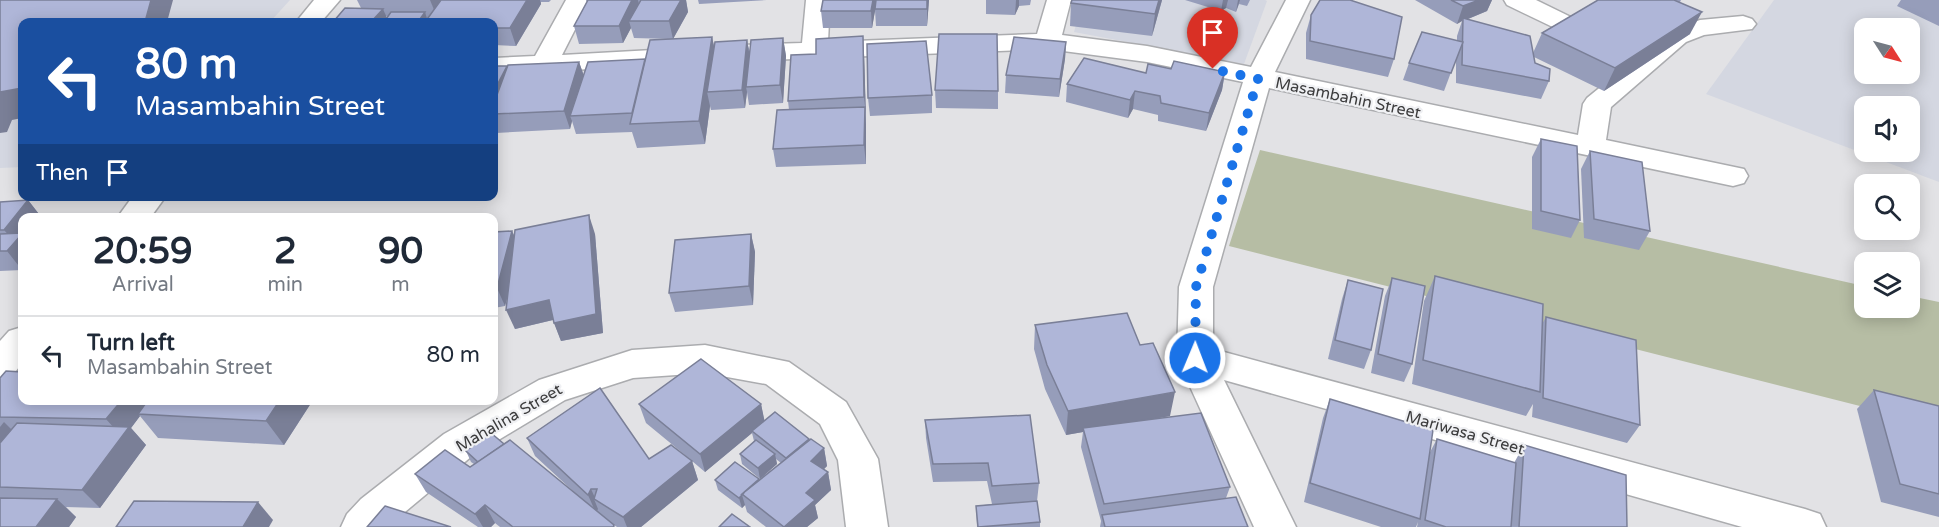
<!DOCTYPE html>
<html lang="en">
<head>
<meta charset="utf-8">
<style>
  :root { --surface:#fff; --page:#f2f2f3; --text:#1f2937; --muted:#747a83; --line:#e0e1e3 }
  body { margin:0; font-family:"Varela Round",sans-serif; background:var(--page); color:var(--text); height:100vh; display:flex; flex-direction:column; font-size:22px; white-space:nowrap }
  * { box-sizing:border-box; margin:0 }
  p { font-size:20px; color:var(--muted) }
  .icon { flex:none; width:33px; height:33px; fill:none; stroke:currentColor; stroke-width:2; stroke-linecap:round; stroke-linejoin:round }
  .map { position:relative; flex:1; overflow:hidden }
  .panel { position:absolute; left:18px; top:213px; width:480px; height:192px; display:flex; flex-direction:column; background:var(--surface); border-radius:12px; box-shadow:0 3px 15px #0003 }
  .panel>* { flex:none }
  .top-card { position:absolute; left:18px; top:18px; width:480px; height:183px; border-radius:12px; box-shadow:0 3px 15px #0003; background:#1a4fa0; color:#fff; overflow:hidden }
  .needle { width:39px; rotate:126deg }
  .controls { position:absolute; left:1854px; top:18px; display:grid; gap:12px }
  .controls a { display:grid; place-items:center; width:66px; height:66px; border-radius:12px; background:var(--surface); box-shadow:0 3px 15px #0003; font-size:30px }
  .pin { position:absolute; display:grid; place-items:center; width:51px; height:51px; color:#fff; margin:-62px -26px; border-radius:50% 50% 50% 0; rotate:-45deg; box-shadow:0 0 6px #0007 }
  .pin .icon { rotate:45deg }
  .me { position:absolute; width:66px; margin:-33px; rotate:1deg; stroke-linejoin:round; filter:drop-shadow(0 0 4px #0008) }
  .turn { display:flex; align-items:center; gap:21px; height:126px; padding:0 18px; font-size:27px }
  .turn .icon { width:78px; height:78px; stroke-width:2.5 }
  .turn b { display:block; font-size:42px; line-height:51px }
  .then { display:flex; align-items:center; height:57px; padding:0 18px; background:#0003; gap:12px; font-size:22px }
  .eta { display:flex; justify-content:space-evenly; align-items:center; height:102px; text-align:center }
  .eta b { font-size:36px; font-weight:700; line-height:42px }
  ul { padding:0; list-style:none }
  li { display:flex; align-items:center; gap:18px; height:78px; padding:0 18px; border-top:2px solid var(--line) }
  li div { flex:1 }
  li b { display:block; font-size:22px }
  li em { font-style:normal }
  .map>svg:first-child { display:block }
  .built { fill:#d4d7e1; fill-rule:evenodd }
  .green { fill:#b6bda4 }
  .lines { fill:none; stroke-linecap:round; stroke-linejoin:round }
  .minor-casing { stroke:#abacaf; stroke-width:3 }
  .minor { fill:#fff; fill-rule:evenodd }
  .wall { fill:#969dba }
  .shaded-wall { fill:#7a7f97 }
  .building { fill:#afb6d8; stroke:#7a7f97; stroke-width:1.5 }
  .route { stroke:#1a73e8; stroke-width:10; stroke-dasharray:0 18 }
  .labels { text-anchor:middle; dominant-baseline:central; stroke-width:4.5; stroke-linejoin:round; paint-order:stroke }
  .street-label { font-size:16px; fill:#3c3c3d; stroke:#eff0f3 }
</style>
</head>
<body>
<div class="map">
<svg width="1939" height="527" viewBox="0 0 1939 527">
  <rect width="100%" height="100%" fill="#e2e2e5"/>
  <g class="built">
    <path d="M0,0H290L270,22H22V167L0,168Z"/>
    <path d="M1083,0H1265L1267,1L1244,64L1074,32Z"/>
    <path d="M1774,0H1939V182L1706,94ZM1864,28H1910V74H1864ZM1864,106H1910V152H1864Z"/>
  </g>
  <path class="green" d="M1260,150L1864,286V308H1910V296L1939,302V426L1229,246Z"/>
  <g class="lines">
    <g class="minor-casing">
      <g id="minor">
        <path d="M314,0H340L321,22H296Z"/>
        <path d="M566,0H590L562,55L689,48L698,50L702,56L698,62L689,64L494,74V58L535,56Z"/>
        <path d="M806,0H830L828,42L1037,34L1047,0H1071L1062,35L1147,46L1251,67L1286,0H1310L1275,72L1578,135L1583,104L1587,98L1668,32L1700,20L1743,16L1752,19L1756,24L1752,29L1704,35L1686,42L1611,107L1606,140L1744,169L1748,176L1744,183L1733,186L1269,88L1213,287V349L1805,509L1820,514L1826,527H1742L1224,380L1296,527H1254L1177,358L1179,287L1243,82L1147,62L1048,49L741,61L732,59L728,53L732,47L741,45L802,43Z"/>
        <path d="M1504,0H1536L1577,20L1581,25L1577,30L1568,33L1559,30L1507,5Z"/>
        <path d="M133,196H166L150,218H117Z"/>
        <path d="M22,327V363L13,375L0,379V341L9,331Z"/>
        <path d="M705,345L789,362L846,402L878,459L888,527H846L838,460L820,424L766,384L705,373L633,378L565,400L472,456L387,527H341L347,514L361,499L444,434L539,380L632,350Z"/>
      </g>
    </g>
    <use href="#minor" class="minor"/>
  </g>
  <g class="wall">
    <path d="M357,0H551L549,2H541V4L516,46L494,45V22H384L389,16H386L387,18L383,22H333L345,8H361Z"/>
    <path d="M586,0H686L688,12L673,39L712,37L714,46L747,40L750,53L783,38L786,56L783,103L749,105L747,92L745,108L711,110L710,106L705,144L637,148L632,132L576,134L572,121L570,129L496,133L494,127V66H507V68L579,62L584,76L645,59L669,39L634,38L631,28L623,43L579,44L574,26L587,3Z"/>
    <path d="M698,0H767L699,4Z"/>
    <path d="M929,0L927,26H876L875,10L872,28H823L821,11Z"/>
    <path d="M986,0H1031L1030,5L1019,6L1015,15L986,14Z"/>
    <path d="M1162,0L1152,36L1070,26L1071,3Z"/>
    <path d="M1185,0H1250L1247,6L1239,4L1236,12L1226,8L1221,11Z"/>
    <path d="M1415,0H1492L1487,11L1468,19L1533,53L1542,33L1598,0H1681L1680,2L1690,34L1604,91L1534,57L1535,63L1549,81L1541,99L1456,83V59L1444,91L1403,80L1409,63L1457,40V36L1462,21L1457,24Z"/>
    <path d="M1901,0H1939V26L1897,6Z"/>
    <path d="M1311,15L1394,59L1388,77L1306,59V33Z"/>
    <path d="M1066,42L1065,59L1059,97L1005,93L1006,75Z"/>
    <path d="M864,54L866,125V164L776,167L773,149L789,110L788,101Z"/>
    <path d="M1171,69L1225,72L1222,90L1206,131L1158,121V115L1133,109L1128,118L1066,102L1067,84Z"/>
    <path d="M935,90L998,91V109L936,108Z"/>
    <path d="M932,95V113L870,116L868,98Z"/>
    <path d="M1541,139L1580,220L1571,238L1532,229V157Z"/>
    <path d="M1590,151L1650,231L1639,250L1584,238L1581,169Z"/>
    <path d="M28,200L42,218H22V270L0,271V202Z"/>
    <path d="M512,231L514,235L595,234L603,333L561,341L553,320L515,329L508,296L505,306L494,308V232Z"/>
    <path d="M751,234L755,252L753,305L675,312L669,293Z"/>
    <path d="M1435,276L1542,324L1546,317L1640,425L1627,443L1532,417L1533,404L1526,416L1412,384L1424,301Z"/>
    <path d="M1392,278L1412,364L1404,382L1371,373L1385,296Z"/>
    <path d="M1348,280L1371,350L1364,369L1328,359L1342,299Z"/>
    <path d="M1035,325L1140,345L1170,416L1149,420L1230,487L1226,498L1248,527H1100L1101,521L1081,447L1083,432L1066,435L1045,389L1034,349Z"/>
    <path d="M0,378L22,400H313L284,445L158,438L140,416L131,428L146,445L100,508L66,507L76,517L69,527H0Z"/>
    <path d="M1874,390L1939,406V517L1881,502L1857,409Z"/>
    <path d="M1330,399L1429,454L1437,439L1514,463L1524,445L1627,527H1417L1418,522L1416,527H1381L1304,502L1323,418Z"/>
    <path d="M639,404H761L764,420L809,439L824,448L827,466L824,469L828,472L831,490L815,505L818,518L807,527H766L747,512L745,505L742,508L718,490L715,480H759L781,463L776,459L777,464L760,479L742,464L740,454L754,441L752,433L705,472L692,461L698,480L641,527H617L614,525L615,527H500L495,523L491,527H478L426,492L415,474L470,467L474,464L471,462L466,451L504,444L574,492L535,456L527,438L649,459L691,460L646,423Z"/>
    <path d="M925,420L1039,483L1037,501L1040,522V527H977L976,506L992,504L987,481L933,482L926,438Z"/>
  </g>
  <g class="shaded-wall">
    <path d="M151,0H173L167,22H145Z"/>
    <path d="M430,0H449L437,17Z"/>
    <path d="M527,0H540L541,4L516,46L510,28Z"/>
    <path d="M632,0H638L640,9L629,21L631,28L623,43L619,26Z"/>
    <path d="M679,0H686L688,12L673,39L669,21Z"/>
    <path d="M873,0H877L872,28L871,11Z"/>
    <path d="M927,0H929L927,26Z"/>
    <path d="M1016,0H1019V6L1015,15Z"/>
    <path d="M1159,0H1162L1152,36L1155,14Z"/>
    <path d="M1223,0H1228L1226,8L1221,11Z"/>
    <path d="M1238,0H1240L1236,12Z"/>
    <path d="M1479,0H1492L1487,11L1463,21V18L1462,21L1457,24L1463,6Z"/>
    <path d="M383,9L387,18L383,22H371Z"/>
    <path d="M425,12L428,22H418Z"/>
    <path d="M1702,12L1690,34L1604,91L1615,68Z"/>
    <path d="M863,36L864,54L866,115L864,97Z"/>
    <path d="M712,37L717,60L707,92L710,106L705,144L699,121Z"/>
    <path d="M783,38L786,56L783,103L780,85Z"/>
    <path d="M747,40L750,58L746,87L747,92L745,108L742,90Z"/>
    <path d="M1066,42L1065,59L1059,97L1060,79Z"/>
    <path d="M579,62L585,79L570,116L572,121L570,129L564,111Z"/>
    <path d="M507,66L513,84L494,114V91Z"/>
    <path d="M1225,72L1222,90L1206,131L1209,113Z"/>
    <path d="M22,88V118L12,120L7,132L0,133V92Z"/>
    <path d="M1135,91L1133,109L1128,118L1130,100Z"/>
    <path d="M865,107L866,125V164L864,145Z"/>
    <path d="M28,200L42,218H22V270L7,251L15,242L4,230Z"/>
    <path d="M589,215L595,234L603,333L561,341L554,323Z"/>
    <path d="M512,231L520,249L505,306L497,288Z"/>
    <path d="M751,234L755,252L753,305L749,286Z"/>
    <path d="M549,300L557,319L515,329L506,310Z"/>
    <path d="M1175,392L1170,416L1084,432L1083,428V432L1066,435L1068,411Z"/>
    <path d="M122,400H152L138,414L140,416L131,428L146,445L100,508L82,490L122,437L106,419Z"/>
    <path d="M280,400H313L284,445L266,421Z"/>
    <path d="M761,404L765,423L752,431V433L705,472L700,454Z"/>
    <path d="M4,422L23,441L0,468V427Z"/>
    <path d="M824,448L827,466L814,479L811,461Z"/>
    <path d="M775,454L777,464L760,479L758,468Z"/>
    <path d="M692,461L698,480L641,527H627L623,517Z"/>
    <path d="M828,472L831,490L815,505L818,518L807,527H784L806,493Z"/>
    <path d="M591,489L596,500L594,499L598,509L596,513L588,495Z"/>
    <path d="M742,495L745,505L742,508L739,498Z"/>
    <path d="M57,499L76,517L69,527H36Z"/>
    <path d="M258,502L273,520L269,527H243Z"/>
    <path d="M485,505L495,523L491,527H483L475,514Z"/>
  </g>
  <g class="building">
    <path d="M0,0H151L145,22H22V88L0,92Z"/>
    <path d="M441,0H527L510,28H494V22H425Z"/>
    <path d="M588,0H632L619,26H574Z"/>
    <path d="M641,0H681L669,21H629Z"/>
    <path d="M823,0H873L871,11H821Z"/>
    <path d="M876,0H927V9H875Z"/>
    <path d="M1072,0H1159L1155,14L1071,3Z"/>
    <path d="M1320,0H1350L1402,17L1394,59L1310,41L1311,15Z"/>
    <path d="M1451,0H1479L1463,6Z"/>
    <path d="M1598,0H1674L1702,12L1615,68L1542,33Z"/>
    <path d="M345,8L383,9L371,22H333Z"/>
    <path d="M391,12H425L418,22H384Z"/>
    <path d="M1463,18L1530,36L1535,63L1550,69L1549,81L1462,65Z"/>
    <path d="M1422,32L1463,42L1451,73L1409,63Z"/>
    <path d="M939,34H997L998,91L935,90Z"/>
    <path d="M863,36L864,97L788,101L791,55L816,54V39Z"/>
    <path d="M712,37L699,121L630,124L650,40Z"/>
    <path d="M1014,37L1066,42L1060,79L1006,75Z"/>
    <path d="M783,38L780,85L746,87L751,40Z"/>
    <path d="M747,40L742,90L707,92L715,42Z"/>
    <path d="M926,41L932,95L868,98L867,44Z"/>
    <path d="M1084,58L1146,73L1148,64L1171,69L1174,61L1225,72L1209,113L1161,103L1160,96L1135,91L1130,100L1067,84Z"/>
    <path d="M645,59L632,113L570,116L588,62Z"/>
    <path d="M579,62L564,111L494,114V103L508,65Z"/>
    <path d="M494,66H507L494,91Z"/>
    <path d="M865,107L864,145L773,149L777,110Z"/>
    <path d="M1541,139L1577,146L1580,220L1541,211Z"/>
    <path d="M1590,151L1642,162L1650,231L1594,219Z"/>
    <path d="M28,200L4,230H0V202Z"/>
    <path d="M589,215L596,314L554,323L549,300L506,310L515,230Z"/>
    <path d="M512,231L497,288H494V232Z"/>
    <path d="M22,233V234L7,251H0V234Z"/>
    <path d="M751,234L749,286L669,293L675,240Z"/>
    <path d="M1435,276L1543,304L1540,392L1423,360Z"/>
    <path d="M1392,278L1425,286L1412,364L1378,354Z"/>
    <path d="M1348,280L1383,289L1371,350L1335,340Z"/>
    <path d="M1127,313L1140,345L1153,343L1175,392L1068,411L1047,365L1035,325Z"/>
    <path d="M1546,317L1636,340L1640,425L1543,398Z"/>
    <path d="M701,359L761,404L700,454L639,404Z"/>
    <path d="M6,371L22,372V400H122L106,419L0,417V378Z"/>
    <path d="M600,388L649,459L671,445L692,461L623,517L594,499L597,489H591L588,495L527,438Z"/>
    <path d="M1874,390L1939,406V494L1900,484Z"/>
    <path d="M1330,399L1433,430L1420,519L1310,483Z"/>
    <path d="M148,400H280L266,421L138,414Z"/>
    <path d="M775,412L809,439L786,458L752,431Z"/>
    <path d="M1201,413L1230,487L1104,504L1083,428Z"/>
    <path d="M1030,415L1039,483L992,486L988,463L933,464L925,420Z"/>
    <path d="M17,423L129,427L82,490L0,487V443Z"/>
    <path d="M491,433L504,444L478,462L466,451Z"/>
    <path d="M811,439L824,448L811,461L828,472L806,493L815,500L784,527L742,494Z"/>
    <path d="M1437,439L1516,463L1511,527H1446L1425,520Z"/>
    <path d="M510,440L614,525L613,527H513L485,505L475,514L415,474L445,450L470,467Z"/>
    <path d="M756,440L775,454L758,468L740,454Z"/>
    <path d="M1524,445L1626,475L1627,527H1519Z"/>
    <path d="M735,462L759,479L742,494H743L739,498L715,480Z"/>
    <path d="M1236,497L1248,527H1105L1102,515Z"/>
    <path d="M0,498L57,499L36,527H0Z"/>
    <path d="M134,501L258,502L243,527H116Z"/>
    <path d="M1037,501L1040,522L978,527L976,506Z"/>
    <path d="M385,506L451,527H367Z"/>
    <path d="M732,514L750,527H719Z"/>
  </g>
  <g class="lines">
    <path class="route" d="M1195,358L1196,287L1258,79L1213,69"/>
  </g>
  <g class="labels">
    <g class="street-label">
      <text transform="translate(1348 98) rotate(12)">Masambahin Street</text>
      <text transform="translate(509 418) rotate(-30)">Mahalina Street</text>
      <text transform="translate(1465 433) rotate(16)">Mariwasa Street</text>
    </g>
  </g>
</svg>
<div class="controls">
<a><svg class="needle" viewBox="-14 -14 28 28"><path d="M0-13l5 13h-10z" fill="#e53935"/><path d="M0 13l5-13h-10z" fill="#747a83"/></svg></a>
<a><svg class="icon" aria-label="sound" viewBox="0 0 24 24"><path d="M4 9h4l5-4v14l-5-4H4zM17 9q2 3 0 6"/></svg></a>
<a><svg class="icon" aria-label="search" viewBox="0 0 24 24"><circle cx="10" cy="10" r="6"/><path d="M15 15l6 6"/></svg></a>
<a><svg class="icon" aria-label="layers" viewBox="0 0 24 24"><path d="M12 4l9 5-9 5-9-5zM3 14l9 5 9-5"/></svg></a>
</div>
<div class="pin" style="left:1213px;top:69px;background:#d93025"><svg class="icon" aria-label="arrive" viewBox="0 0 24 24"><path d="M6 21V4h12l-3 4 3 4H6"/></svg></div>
<svg class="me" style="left:1195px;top:358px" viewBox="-20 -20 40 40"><circle r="17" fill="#1a73e8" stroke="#fff" stroke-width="3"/><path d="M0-11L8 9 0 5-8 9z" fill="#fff"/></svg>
<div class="top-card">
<div class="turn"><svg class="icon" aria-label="left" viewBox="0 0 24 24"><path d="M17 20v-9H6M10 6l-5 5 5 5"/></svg><div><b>80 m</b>Masambahin Street</div></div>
<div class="then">Then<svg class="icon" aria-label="arrive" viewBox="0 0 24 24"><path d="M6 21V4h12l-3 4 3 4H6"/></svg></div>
</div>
<section class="panel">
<div class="eta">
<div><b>20:59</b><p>Arrival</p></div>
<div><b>2</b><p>min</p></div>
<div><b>90</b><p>m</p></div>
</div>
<ul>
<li><svg class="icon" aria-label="left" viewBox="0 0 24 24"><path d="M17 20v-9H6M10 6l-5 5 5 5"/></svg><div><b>Turn left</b><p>Masambahin Street</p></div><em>80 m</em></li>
</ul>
</section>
</div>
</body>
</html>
